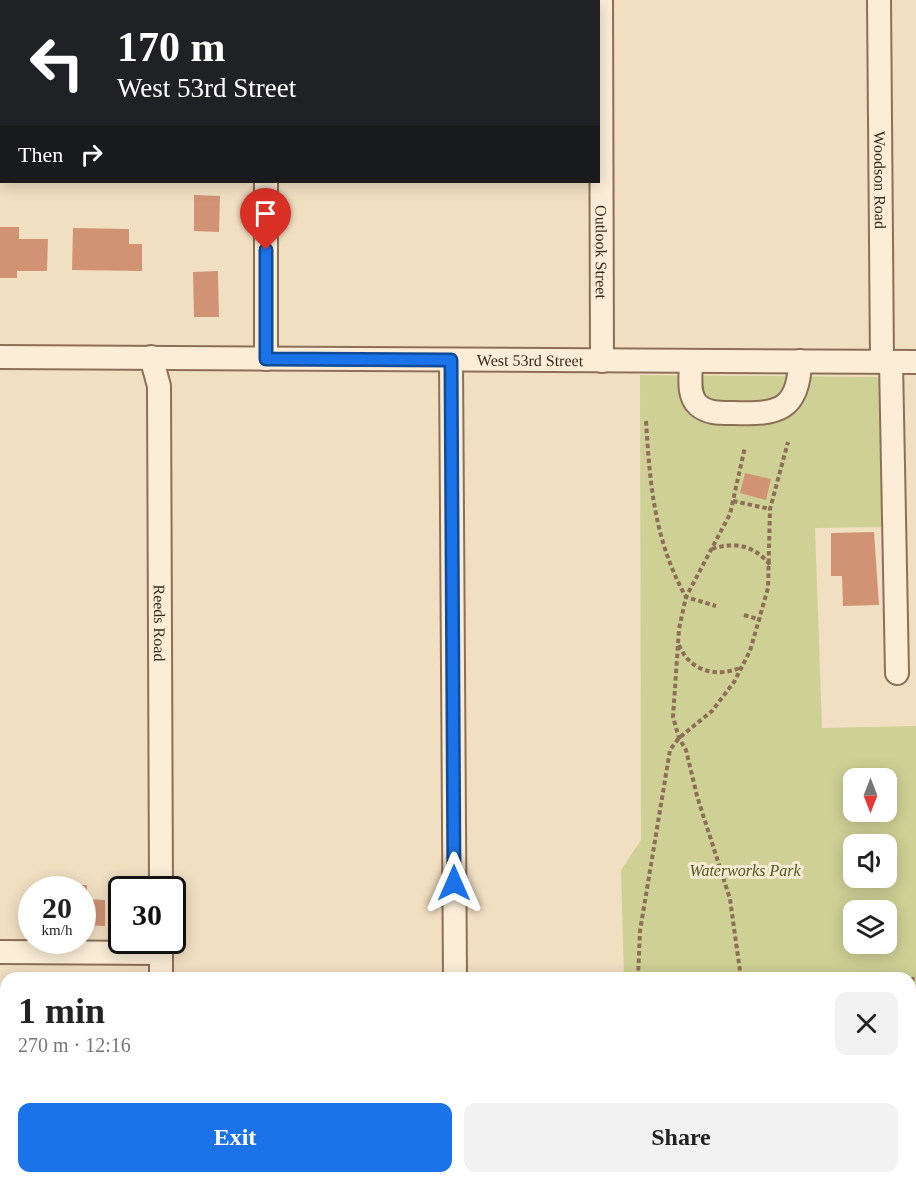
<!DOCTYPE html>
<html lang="en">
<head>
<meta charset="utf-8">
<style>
  :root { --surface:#fff; --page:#f2f2f2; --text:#222; --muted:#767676; --accent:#1a73e8 }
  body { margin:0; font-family:"Times New Roman",serif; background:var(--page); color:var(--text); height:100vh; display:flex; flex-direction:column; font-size:22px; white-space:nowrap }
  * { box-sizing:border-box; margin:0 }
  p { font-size:20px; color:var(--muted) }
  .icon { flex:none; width:33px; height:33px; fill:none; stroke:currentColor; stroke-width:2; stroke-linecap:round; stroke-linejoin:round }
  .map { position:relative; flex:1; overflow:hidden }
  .details { position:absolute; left:0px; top:972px; width:916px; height:212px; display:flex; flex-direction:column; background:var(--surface); border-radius:18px 18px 0 0; box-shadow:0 3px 15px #0003 }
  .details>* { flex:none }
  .top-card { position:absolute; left:0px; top:0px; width:600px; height:183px; box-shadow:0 3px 15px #0003; background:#202124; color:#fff; overflow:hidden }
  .needle { width:39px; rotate:180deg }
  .controls { position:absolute; left:843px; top:768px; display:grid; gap:12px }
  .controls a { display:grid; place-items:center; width:54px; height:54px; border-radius:12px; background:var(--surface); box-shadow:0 3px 15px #0003; font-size:30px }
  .speed { position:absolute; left:18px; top:876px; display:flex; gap:12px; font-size:30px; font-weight:700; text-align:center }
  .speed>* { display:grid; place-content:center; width:78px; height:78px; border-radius:50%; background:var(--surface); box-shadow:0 3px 15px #0003; line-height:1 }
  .speed small { font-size:15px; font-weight:400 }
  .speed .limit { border:3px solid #111; border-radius:9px; background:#fff; color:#111 }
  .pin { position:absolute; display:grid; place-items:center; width:51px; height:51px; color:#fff; margin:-62px -26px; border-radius:50% 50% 50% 0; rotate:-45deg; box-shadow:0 0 6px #0007 }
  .pin .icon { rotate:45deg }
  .me { position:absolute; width:66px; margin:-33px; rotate:0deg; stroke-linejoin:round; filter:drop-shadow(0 0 4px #0008) }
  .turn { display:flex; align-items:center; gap:21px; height:126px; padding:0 18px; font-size:27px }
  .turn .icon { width:78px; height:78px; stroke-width:2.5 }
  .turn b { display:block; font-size:42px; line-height:51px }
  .then { display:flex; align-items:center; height:57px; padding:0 18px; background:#0003; gap:12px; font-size:22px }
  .round { display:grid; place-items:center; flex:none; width:63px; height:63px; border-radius:12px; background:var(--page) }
  .summary { display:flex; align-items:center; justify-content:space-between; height:102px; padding:0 18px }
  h1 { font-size:36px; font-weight:700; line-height:45px }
  .button { display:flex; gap:12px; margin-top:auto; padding:12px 18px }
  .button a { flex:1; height:69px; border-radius:12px; background:var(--accent); color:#fff; font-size:24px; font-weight:700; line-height:69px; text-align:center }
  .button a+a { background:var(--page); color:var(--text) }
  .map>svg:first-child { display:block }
  .green { fill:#cfd095; fill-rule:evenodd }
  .building { fill:#d29375 }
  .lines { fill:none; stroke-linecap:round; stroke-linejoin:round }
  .minor-casing { stroke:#8d6f58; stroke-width:26 }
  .path { stroke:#8d6f58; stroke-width:4; stroke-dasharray:4.5 3; stroke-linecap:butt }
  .minor { stroke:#fbedd6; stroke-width:22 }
  .route-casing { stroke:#114b97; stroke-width:15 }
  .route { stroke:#1a73e8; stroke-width:10 }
  .labels { text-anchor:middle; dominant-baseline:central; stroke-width:6; stroke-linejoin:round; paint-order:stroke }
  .street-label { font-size:16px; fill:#3b291d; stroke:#f8ead2 }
  .park-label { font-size:16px; font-style:italic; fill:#505922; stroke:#f8ead2 }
</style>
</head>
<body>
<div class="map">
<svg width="916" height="1183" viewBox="0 0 916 1183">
  <rect width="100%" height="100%" fill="#f1dfc2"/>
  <path class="green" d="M640,375L884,377L886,527L815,528L822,728L916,726V1052L911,1055L910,978H624L621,870L641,840ZM854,778H886V812H854ZM854,844H886V878H854ZM854,910H886V944H854Z"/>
  <g class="building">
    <path d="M194,195L220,196L219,232L194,231Z"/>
    <path d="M0,227H19V239H48L47,271H17V278H0Z"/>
    <path d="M73,228L129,229V244H142V271L72,270Z"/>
    <path d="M218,271L219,317H194L193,272Z"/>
    <path d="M745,473L771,479L766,500L740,493Z"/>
    <path d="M874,532L879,605L843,606L842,576H831V533Z"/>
    <path d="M51,885H87V899L105,900V926L82,925V890H51Z"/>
    <rect x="0" y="1069" width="6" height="12"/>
  </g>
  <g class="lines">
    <g class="minor-casing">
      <g id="minor">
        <path d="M13,0L14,2"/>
        <path d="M265,0V2"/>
        <path id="s1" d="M601,0L602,361"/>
        <path id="s2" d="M879,0L882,361"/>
        <path d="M266,182V359"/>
        <path id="s3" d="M0,357L916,362"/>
        <path id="s4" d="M151,357L159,386L161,890"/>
        <path d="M451,360L455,978"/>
        <path d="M691,361C691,375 687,395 698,405C708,414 722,413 734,413C778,415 799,410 800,361"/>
        <path d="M891,362L897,673"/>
        <path d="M161,940V978"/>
        <path d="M0,952L161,953"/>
        <path d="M162,1178V1183"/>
        <path d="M456,1178V1183"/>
      </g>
    </g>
    <g class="path">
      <path d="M646,421C650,484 654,540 686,597L716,606"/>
      <path d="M733,501L770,509"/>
      <path d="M712,549C736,541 755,546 770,565"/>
      <path d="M744,615L761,620"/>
      <path d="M679,645C690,672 717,678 742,667"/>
      <path d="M638,978L640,931L670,750L679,738L712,711L734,682L750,651L768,588L770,509L788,442"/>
      <path d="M741,978L730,899L697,796L686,750L679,738L673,717L679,629L686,597L730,514L745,447"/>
      <path d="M910,979H916"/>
    </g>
    <use href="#minor" class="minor"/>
  </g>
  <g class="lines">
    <g class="route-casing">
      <path id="route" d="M266,250V359L451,360L454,883"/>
    </g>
    <use href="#route" class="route"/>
  </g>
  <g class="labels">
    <g class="street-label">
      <text stroke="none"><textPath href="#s2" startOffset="180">Woodson Road</textPath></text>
      <text stroke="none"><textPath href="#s1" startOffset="252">Outlook Street</textPath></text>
      <text stroke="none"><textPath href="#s3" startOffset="530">West 53rd Street</textPath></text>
      <text stroke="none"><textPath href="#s4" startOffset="267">Reeds Road</textPath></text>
    </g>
    <g class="park-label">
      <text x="745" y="870">Waterworks Park</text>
    </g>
  </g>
</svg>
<div class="controls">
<a><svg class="needle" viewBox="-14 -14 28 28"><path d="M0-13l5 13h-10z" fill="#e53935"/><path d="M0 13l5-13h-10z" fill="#767676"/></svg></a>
<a><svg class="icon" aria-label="sound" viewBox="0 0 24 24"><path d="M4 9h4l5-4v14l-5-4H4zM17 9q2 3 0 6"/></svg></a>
<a><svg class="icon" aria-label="layers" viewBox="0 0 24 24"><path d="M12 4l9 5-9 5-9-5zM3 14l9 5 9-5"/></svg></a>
</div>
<div class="speed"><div>20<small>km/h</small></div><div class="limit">30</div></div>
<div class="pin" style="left:266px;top:250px;background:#d93025"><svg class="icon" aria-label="arrive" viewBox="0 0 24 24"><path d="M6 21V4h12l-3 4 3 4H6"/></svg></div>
<svg class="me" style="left:454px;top:883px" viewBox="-20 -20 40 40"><path d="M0-17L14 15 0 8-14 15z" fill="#1a73e8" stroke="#fff" stroke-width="4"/></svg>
<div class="top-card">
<div class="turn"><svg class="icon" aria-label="left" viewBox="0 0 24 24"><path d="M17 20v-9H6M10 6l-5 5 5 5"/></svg><div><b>170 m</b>West 53rd Street</div></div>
<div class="then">Then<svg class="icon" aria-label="right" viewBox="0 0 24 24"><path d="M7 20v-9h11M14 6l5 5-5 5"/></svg></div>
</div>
<section class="details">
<div class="summary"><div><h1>1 min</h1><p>270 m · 12:16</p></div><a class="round"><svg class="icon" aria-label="close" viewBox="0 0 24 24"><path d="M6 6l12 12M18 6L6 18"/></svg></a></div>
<div class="button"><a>Exit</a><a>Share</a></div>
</section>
</div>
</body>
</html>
